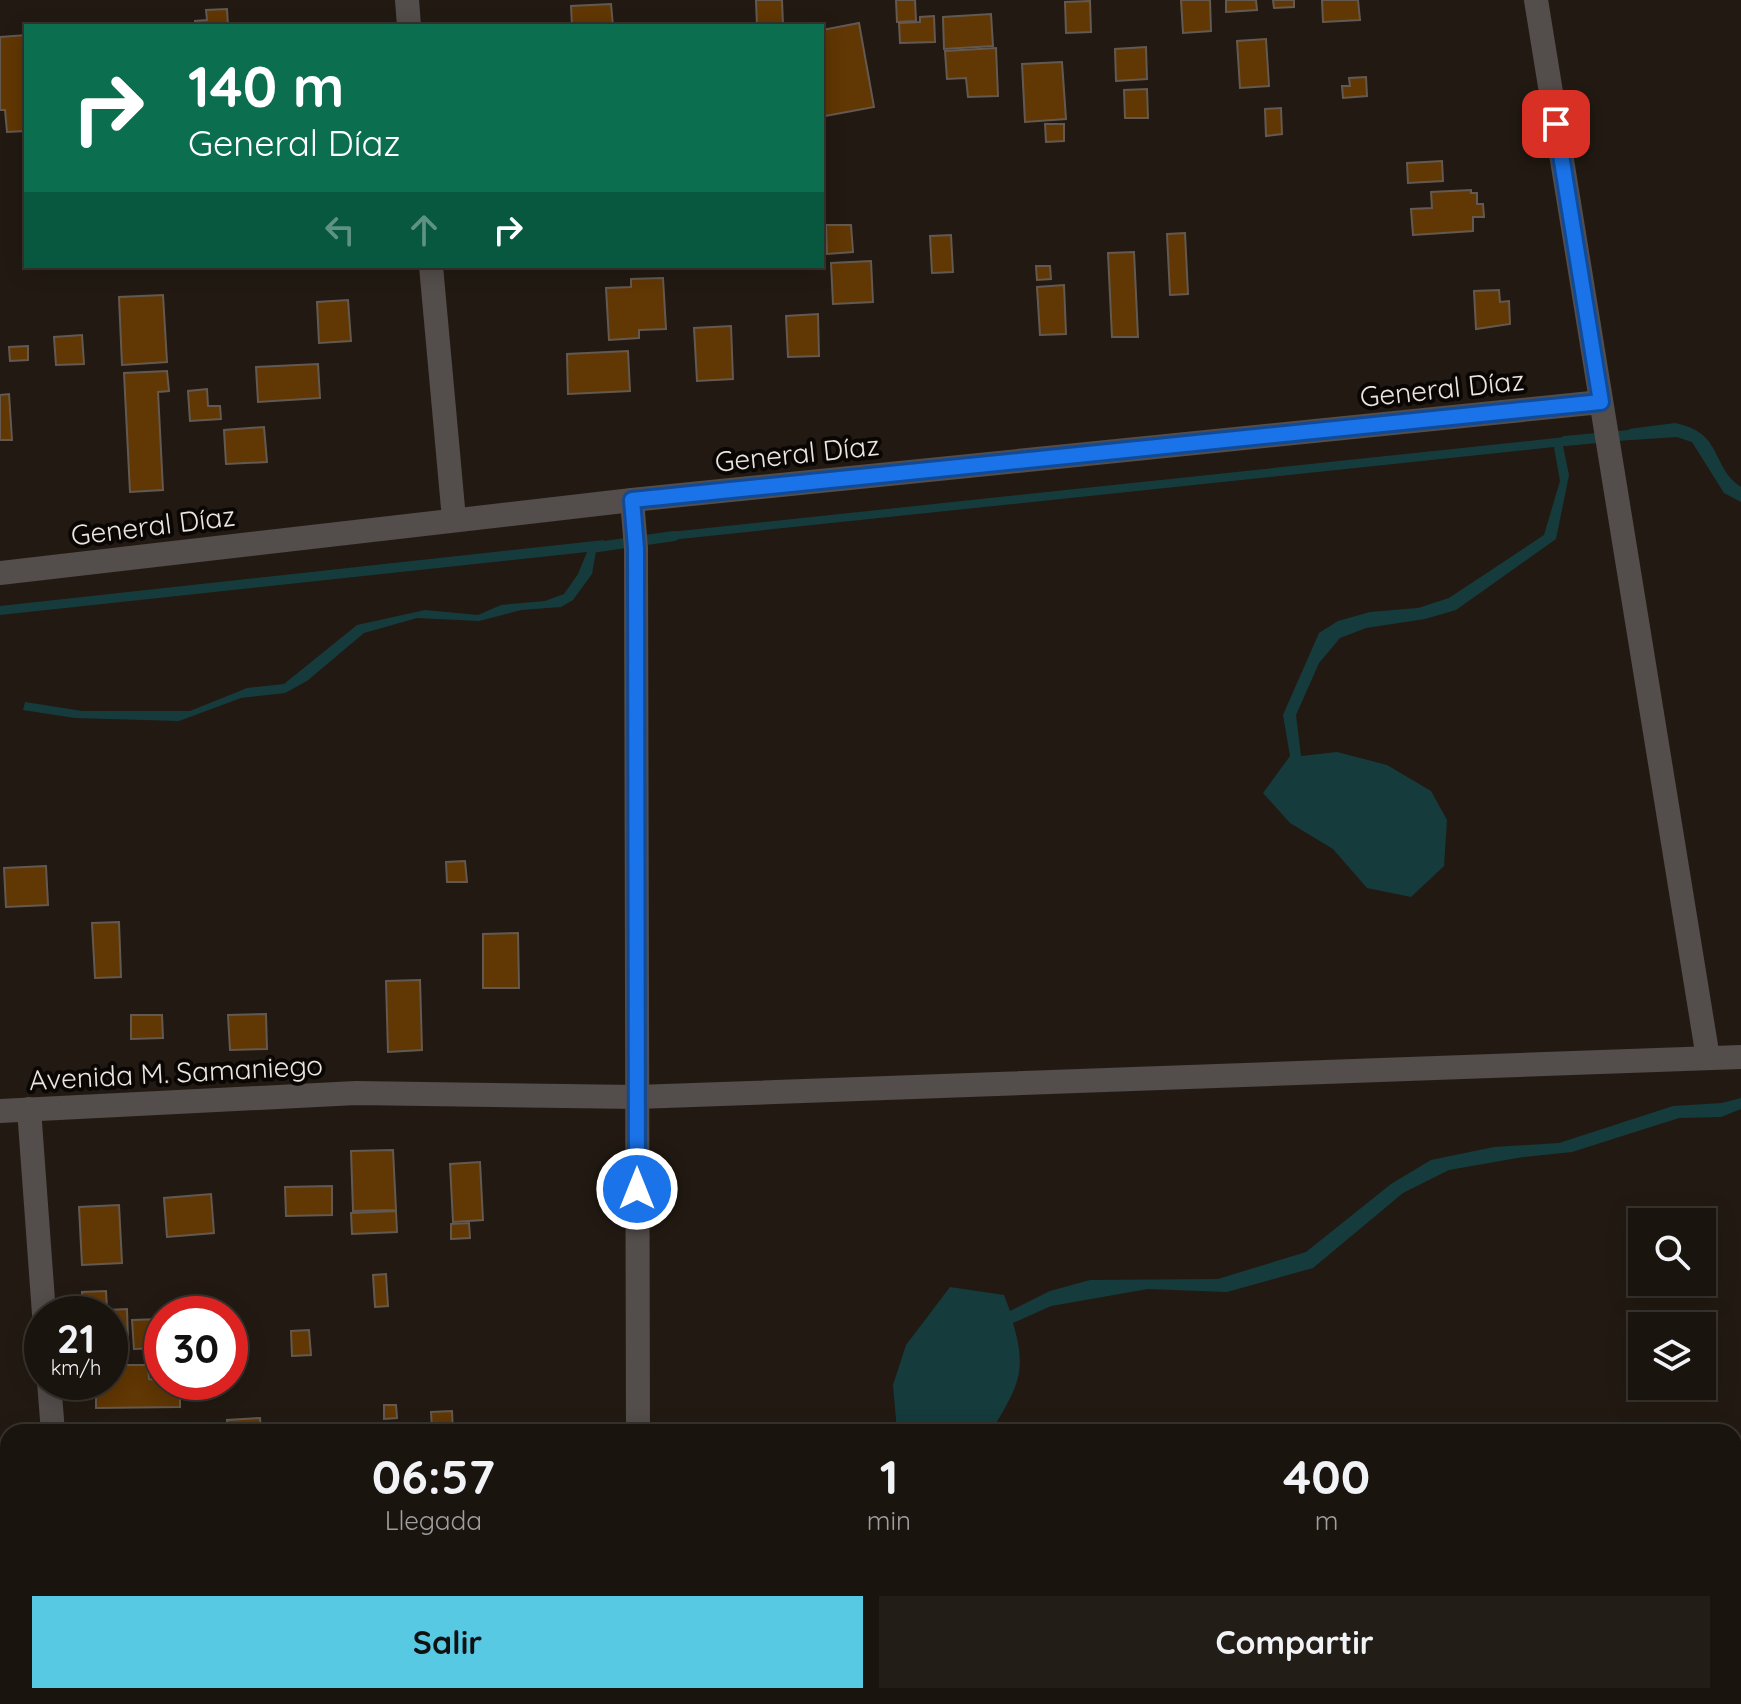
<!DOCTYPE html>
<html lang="es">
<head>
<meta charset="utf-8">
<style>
  :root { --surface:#1a140e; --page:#231d17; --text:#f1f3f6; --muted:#9f9e9e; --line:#38332e; --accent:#58c9e3 }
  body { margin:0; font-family:Quicksand,sans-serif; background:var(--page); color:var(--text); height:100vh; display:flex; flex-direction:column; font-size:30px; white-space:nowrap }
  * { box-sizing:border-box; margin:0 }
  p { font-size:26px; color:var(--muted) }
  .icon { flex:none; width:44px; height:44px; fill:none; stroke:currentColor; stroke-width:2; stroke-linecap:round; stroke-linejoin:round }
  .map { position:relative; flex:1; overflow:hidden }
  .panel { position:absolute; left:0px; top:1424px; width:1742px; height:280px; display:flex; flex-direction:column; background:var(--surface); border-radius:24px 24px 0 0; box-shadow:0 4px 20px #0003,0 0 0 2px var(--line) }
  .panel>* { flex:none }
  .banner { position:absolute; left:24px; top:24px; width:800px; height:244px; border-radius:0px; box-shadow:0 4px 20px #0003,0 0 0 2px var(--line); background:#0b6e4f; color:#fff; overflow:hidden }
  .fabs { position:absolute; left:1628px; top:1208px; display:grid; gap:16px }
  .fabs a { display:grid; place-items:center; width:88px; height:88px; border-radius:0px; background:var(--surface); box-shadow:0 4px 20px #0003,0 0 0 2px var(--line); font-size:40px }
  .speed { position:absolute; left:24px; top:1296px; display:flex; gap:16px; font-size:40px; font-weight:700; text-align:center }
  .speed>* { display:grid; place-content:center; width:104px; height:104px; border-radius:50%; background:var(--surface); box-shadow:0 4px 20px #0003,0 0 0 2px var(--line); line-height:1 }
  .speed small { font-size:20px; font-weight:400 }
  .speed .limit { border:12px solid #d22; background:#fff; color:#111 }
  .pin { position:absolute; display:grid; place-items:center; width:68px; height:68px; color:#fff; margin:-34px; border-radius:16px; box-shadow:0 4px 12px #0006 }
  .me { position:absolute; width:88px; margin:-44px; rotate:0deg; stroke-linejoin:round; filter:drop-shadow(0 0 6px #0008) }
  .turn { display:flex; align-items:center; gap:28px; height:168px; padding:0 32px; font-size:36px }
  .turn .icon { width:104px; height:104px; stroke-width:2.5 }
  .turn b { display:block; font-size:56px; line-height:68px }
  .lanes { display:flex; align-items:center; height:76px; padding:0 32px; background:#0003; justify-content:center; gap:40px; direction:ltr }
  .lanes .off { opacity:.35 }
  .eta { display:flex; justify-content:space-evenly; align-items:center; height:136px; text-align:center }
  .eta b { font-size:48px; font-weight:700; line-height:56px }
  .button { display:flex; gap:16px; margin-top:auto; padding:16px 32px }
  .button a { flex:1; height:92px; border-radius:0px; background:var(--accent); color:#111; font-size:32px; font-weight:700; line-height:92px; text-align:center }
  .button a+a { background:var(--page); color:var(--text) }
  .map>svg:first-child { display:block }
  .water { fill:#163b3d }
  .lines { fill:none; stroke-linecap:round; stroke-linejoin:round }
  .stream { stroke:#163b3d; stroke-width:10 }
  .building { fill:#613703; stroke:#635950; stroke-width:2 }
  .path { stroke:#6f6861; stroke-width:5; stroke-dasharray:6 6; stroke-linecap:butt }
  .minor { stroke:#534d4b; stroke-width:24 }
  .route-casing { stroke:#114b97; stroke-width:20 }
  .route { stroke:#1a73e8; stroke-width:14 }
  .labels { text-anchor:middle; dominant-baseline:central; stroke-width:8; stroke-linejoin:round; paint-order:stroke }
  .street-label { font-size:28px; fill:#ebe5e0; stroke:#090604 }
</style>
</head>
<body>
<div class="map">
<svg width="1741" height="1704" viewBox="0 0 1741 1704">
  <rect width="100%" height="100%" fill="#221a12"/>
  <g class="water">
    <path d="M1675,423C1724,433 1710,466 1741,487V502L1724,493L1692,442L1677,437L1631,440L1629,429Z"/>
    <path d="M1575,436L1576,444L1563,446L1569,475L1556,539L1456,610L1425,619L1366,628L1340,638L1319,663L1296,715L1301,756L1337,752L1387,765L1431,791L1447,820L1444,866L1411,897L1367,888L1333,849L1290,823L1263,793L1290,756L1283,715L1319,633L1338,621L1370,612L1418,608L1449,598L1544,535L1560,481L1554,447L661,541V533Z"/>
    <path d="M604,540V550L596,551L592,574L573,600L561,607L521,610L479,621L417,618L364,633L307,681L285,693L241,698L179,721L75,718L23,710L25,702L82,711H190L247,688L284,684L357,625L425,610L478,615L501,605L545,601L564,594L578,574L587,552L0,615V606Z"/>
    <path d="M1741,1098V1109L1721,1117L1679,1118L1572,1152L1523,1157L1449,1170L1403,1193L1313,1268L1227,1292L1148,1289L1051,1306L1013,1323C1028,1374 1017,1387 991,1432L897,1431L893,1385L906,1345L950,1287L1004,1295L1010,1311L1050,1291L1090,1280L1218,1279L1306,1252L1391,1184L1431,1160L1494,1147L1559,1143L1673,1106L1722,1103Z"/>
  </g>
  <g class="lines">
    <g class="stream">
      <path d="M1565,441L1640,434"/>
      <path d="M591,548L674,536"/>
    </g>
  </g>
  <g class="building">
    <path d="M756,0H782L783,25L757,26Z"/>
    <path d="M896,0H915L916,21L897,22Z"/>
    <path d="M1181,0H1210L1211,31L1183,33Z"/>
    <path d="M1226,0H1256L1257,10L1226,12Z"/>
    <path d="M1273,0H1294V7L1274,8Z"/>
    <path d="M1322,0H1358L1360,20L1323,22Z"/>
    <path d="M1090,1L1091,32L1066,33L1065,2Z"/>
    <path d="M611,4L613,26H572L571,6Z"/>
    <path d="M227,9L228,26H195V21L207,20L206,10Z"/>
    <path d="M991,14L993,46L944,49L943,17Z"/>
    <path d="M934,16L935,42L900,43L899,23L920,22V17Z"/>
    <path d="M859,23L874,107L825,116L822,30Z"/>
    <path d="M26,35V131L7,132L5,110H0V37Z"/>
    <path d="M1266,39L1269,86L1240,88L1237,41Z"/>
    <path d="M1146,47L1147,79L1116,81L1115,49Z"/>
    <path d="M996,48L998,96L968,97L966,78L947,79L945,51Z"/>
    <path d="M1062,62L1066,119L1025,122L1022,64Z"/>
    <path d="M1366,77L1367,96L1343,98L1342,86H1350L1349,78Z"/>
    <path d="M1147,89L1148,118H1125L1124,90Z"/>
    <path d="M1281,108L1282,134L1266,136L1265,109Z"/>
    <path d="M1045,124H1064V141L1046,142Z"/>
    <path d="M1442,161L1443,181L1408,183L1407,163Z"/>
    <path d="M1471,190V193H1477V204H1483L1484,217H1473V231L1413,235L1411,209L1432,208L1431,192Z"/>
    <path d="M826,225H851L853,252L827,254Z"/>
    <path d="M1185,233L1188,294L1170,295L1167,234Z"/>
    <path d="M951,235L953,272L932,273L930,236Z"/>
    <path d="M1134,252L1138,337H1112L1108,253Z"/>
    <path d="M871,261L873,302L833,304L831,263Z"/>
    <path d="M1036,266H1050L1051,279L1037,280Z"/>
    <path d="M663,278L666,329L639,330V338L609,340L606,288L631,287V279Z"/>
    <path d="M1064,285L1066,334L1040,335L1037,287Z"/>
    <path d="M1499,290L1500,302L1509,301L1510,324L1476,329L1474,291Z"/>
    <path d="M163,295L167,362L122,365L119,297Z"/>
    <path d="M348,300L351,341L319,343L317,302Z"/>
    <path d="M818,314L819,356L788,357L786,316Z"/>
    <path d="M731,326L733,379L697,381L694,328Z"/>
    <path d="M82,335L84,364L56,365L54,337Z"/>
    <path d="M28,346V360L10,361L9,347Z"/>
    <path d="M628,351L630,391L568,394L567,354Z"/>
    <path d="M318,364L320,398L258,402L256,367Z"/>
    <path d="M167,371L169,391L158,392L163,490L130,492L124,373Z"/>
    <path d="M207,389L208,406H220L221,419L190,421L188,391Z"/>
    <path d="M9,394L12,440H0V395Z"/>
    <path d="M264,427L267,462L226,464L224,430Z"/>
    <path d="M465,861L467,882H447L446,862Z"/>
    <path d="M46,866L48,905L6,907L4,868Z"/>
    <path d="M119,922L121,977L95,978L92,923Z"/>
    <path d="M518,933L519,988H483V934Z"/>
    <path d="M420,980L422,1050L388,1052L386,981Z"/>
    <path d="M266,1014L267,1049L230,1050L228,1015Z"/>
    <path d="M131,1015H162L163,1038L131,1039Z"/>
    <path d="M393,1150L396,1210L353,1211L351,1151Z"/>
    <path d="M480,1162L483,1220L453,1222L450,1164Z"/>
    <path d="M332,1186V1215L286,1216L285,1187Z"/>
    <path d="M211,1194L214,1233L167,1237L164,1198Z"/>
    <path d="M119,1205L122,1263L82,1265L79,1207Z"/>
    <path d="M396,1211L397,1232L352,1234L351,1213Z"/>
    <path d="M469,1223L470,1238L451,1239V1224Z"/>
    <path d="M386,1274L388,1306L375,1307L373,1275Z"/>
    <path d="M106,1291L107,1310L127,1309L128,1341L110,1342V1314H83L82,1292Z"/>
    <path d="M162,1319V1348L134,1349L132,1320Z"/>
    <path d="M309,1330L311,1355L292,1356L291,1331Z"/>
    <path d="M110,1365H148L149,1379L180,1382V1407L96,1408V1382H110Z"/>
    <path d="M384,1405H396L397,1418L384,1419Z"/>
    <path d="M452,1411L453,1432H413L432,1430L431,1412Z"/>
    <path d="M260,1418L261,1432H228L227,1420Z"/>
  </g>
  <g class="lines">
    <path class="path" d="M640,1696L641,1704"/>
    <g class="minor">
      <path d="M407,0L409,26"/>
      <path d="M1536,0L1708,1058"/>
      <path d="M431,266L454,519"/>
      <path d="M632,500L636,548L638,1432"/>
      <path d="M0,573L632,500L1601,402"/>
      <path d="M29,1109L44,1314"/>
      <path d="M0,1111L356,1093L637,1097L1741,1057"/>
      <path d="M49,1382L53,1432"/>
      <path d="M73,1696L74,1704"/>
      <path d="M349,1704L497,1696"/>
    </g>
  </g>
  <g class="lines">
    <g class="route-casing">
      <path id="route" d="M637,1189L636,548L632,500L1601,402L1556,124"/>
    </g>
    <use href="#route" class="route"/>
  </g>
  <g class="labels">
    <g class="street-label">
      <text transform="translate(1442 388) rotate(-6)">General Díaz</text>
      <text transform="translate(797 453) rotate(-6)">General Díaz</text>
      <text transform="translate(153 525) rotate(-7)">General Díaz</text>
      <text transform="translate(176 1072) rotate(-3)">Avenida M. Samaniego</text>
    </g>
  </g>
</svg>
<div class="fabs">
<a><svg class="icon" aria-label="search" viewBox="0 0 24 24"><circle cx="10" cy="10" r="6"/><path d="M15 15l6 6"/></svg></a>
<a><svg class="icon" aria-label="layers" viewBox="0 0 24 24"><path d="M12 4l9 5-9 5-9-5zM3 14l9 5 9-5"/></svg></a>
</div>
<div class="speed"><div>21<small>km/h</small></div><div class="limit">30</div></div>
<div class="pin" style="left:1556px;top:124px;background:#d93025"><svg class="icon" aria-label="arrive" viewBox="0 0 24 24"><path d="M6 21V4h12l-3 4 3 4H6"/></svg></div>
<svg class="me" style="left:637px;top:1189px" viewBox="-20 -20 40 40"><circle r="17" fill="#1a73e8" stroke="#fff" stroke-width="3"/><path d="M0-11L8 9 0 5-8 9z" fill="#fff"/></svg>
<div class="banner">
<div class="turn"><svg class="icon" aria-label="right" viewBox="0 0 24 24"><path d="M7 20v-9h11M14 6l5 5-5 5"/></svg><div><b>140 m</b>General Díaz</div></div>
<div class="lanes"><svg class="icon off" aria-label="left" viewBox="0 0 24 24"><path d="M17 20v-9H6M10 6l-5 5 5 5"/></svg><svg class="icon off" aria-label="ahead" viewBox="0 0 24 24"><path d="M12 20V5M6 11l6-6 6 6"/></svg><svg class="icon" aria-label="right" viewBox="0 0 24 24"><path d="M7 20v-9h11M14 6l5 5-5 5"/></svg></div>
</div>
<section class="panel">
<div class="eta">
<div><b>06:57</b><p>Llegada</p></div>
<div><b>1</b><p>min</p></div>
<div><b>400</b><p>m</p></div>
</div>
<div class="button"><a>Salir</a><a>Compartir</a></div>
</section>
</div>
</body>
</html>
